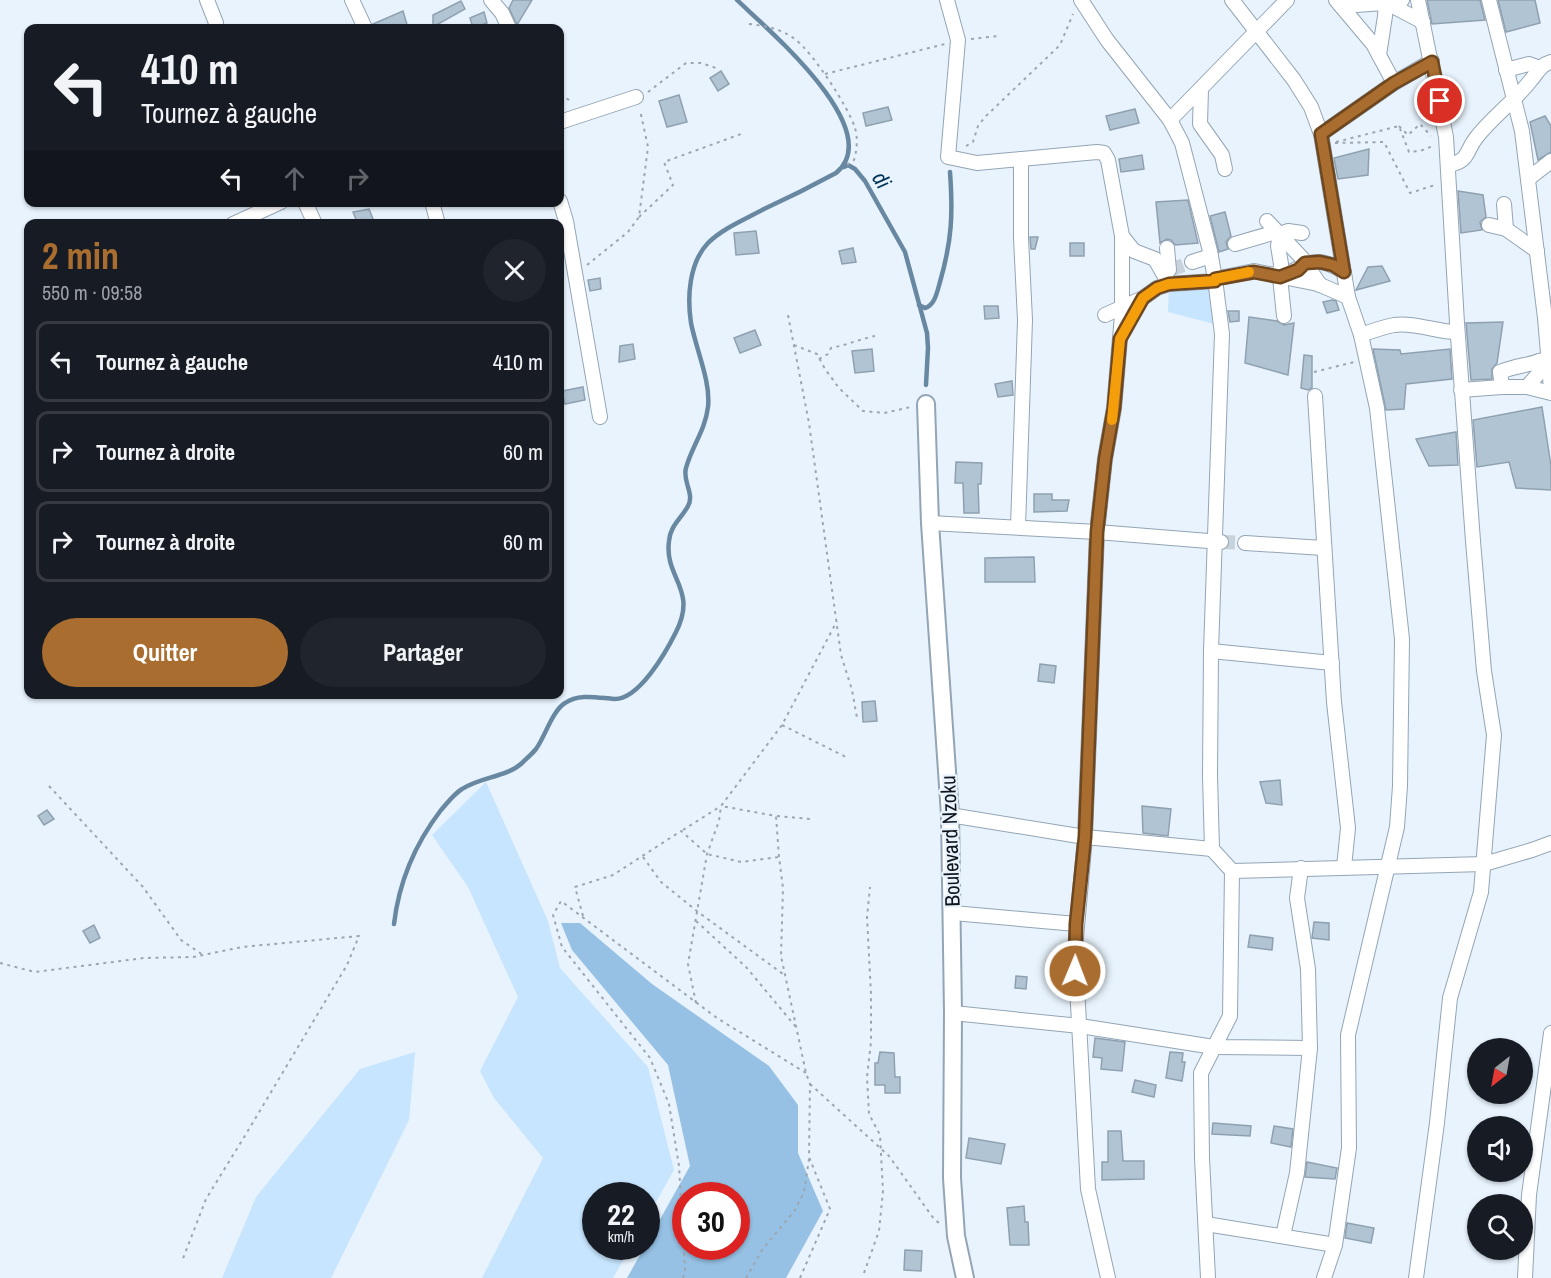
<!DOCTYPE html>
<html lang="fr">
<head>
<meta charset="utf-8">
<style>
  :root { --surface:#171b24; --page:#20242c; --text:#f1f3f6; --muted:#9ea1a6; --line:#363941; --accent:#a96d2f }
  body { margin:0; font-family:"Archivo Narrow",sans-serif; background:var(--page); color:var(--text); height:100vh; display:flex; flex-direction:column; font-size:22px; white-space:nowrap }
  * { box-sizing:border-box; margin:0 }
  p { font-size:20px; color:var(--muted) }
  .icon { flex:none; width:33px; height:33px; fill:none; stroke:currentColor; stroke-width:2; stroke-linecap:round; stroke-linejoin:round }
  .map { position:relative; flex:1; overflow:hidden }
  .details { position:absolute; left:24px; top:219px; width:540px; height:480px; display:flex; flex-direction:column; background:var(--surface); border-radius:12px; box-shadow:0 2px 4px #0004 }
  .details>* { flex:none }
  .banner { position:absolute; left:24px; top:24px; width:540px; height:183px; border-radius:12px; box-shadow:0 2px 4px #0004; background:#171b24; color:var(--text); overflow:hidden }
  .needle { width:39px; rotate:211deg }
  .fabs { position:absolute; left:1467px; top:1038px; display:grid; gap:12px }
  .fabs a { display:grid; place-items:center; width:66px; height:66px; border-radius:50%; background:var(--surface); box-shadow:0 2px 4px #0004; font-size:30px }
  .speed { position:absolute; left:582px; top:1182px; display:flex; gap:12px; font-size:30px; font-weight:700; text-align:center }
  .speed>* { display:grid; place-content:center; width:78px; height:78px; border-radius:50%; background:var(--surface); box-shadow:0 2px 4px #0004; line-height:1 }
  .speed small { font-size:15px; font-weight:400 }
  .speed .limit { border:9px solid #d22; background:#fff; color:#111 }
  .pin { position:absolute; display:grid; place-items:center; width:51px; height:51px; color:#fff; margin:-26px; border:3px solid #fff; border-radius:50%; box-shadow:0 2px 6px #0007 }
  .me { position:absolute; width:66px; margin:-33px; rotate:1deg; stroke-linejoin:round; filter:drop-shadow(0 0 4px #0008) }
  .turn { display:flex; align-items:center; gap:21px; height:126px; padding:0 18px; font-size:27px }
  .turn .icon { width:78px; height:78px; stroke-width:2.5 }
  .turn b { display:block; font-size:42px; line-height:51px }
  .lanes { display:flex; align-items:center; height:57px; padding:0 18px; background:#0003; justify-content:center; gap:30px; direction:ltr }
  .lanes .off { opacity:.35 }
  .round { display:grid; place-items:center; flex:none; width:63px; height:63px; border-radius:32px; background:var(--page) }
  .summary { display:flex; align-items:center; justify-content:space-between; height:102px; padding:0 18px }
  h1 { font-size:36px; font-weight:800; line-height:45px; color:var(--accent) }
  .cta { display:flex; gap:12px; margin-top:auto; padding:12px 18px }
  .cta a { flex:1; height:69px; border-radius:36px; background:var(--accent); color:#fff; font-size:24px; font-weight:800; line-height:69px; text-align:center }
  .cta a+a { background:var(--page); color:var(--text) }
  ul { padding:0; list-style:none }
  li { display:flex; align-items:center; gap:18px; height:81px; margin:0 12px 9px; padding:0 6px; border:3px solid var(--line); border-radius:12px }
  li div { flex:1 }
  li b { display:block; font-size:22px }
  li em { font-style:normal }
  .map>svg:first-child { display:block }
  .green { fill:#c7e5fe }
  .forest { fill:#96c1e4; fill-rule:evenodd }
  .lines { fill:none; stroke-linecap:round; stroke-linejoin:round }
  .stream { stroke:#6888a2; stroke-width:4.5 }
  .building { fill:#b1c4d3; stroke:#8fa1b0; stroke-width:1.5 }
  .minor-tunnel { stroke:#c7d2db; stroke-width:14; stroke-dasharray:14 7; stroke-linecap:butt }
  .minor-casing { stroke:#93a5b5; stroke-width:16 }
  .tertiary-casing { stroke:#93a5b5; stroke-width:20 }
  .path { stroke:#9da6af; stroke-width:2; stroke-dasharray:3 4.5; stroke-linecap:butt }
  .minor { stroke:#fff; stroke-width:14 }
  .tertiary { stroke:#fff; stroke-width:16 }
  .route-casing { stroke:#6e471f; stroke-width:15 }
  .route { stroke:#a96d2f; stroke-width:10 }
  .slow { stroke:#f59e0b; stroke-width:10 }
  .labels { text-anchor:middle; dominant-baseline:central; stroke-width:4.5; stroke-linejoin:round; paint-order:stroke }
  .street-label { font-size:21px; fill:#0f151b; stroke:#e8f3fd }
  .water-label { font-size:22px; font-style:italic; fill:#003456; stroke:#e8f3fd }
</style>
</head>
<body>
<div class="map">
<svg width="1551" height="1278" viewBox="0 0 1551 1278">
  <rect width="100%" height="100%" fill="#e8f3fd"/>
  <g class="green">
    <path d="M1215,281L1218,325L1168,312L1169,284Z"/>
    <path d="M486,782L548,921L560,968L648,1067L674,1170L647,1218L646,1196H596V1246L631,1247L613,1278H482L543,1158L494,1098L480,1071L518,997L468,887L432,835Z"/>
    <path d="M415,1052L409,1120L331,1278H222L256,1197L360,1069Z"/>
  </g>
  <path class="forest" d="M561,923H580L652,984L769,1066L798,1105V1153L823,1211L786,1278H627L690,1166L668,1065L572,950ZM686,1196H736V1246H686Z"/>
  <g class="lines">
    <g class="stream">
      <path d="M844,167L848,165L855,169L865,181L905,252L927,333L928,348L926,385"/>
      <path d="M919,305L925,308C935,305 937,292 940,282C952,240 953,214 950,172"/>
      <path d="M394,924C399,881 415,844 441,810C448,802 454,794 462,789C480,777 507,777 522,763C526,759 532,754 536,749C545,737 552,711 565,703C579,693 599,698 614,699C639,700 666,652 676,632C698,589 664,578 669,541C670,526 681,519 688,506C695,494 682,481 686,468C692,446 705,431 708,407C711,382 696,349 691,323C687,297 689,263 708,243C723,228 746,219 764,209C788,198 812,186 836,173C888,130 766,28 737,0"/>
    </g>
  </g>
  <g class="building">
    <path d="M513,0H532L517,25L509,8Z"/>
    <path d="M1427,0H1480L1485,20L1432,24Z"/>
    <path d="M1498,0H1535L1540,23L1506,32Z"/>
    <path d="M461,1L465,9L433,27V15Z"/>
    <path d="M403,11L408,28H374L373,24Z"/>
    <path d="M484,12L487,23L473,28L470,18Z"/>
    <path d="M721,71L729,84L718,91L710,78Z"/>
    <path d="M679,95L687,122L667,127L659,101Z"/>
    <path d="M888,107L892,120L866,126L863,113Z"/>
    <path d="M1135,109L1139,123L1110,130L1106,116Z"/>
    <path d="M1545,116L1551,126V152L1538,160L1530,122Z"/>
    <path d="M1369,149L1368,175L1338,179L1334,158Z"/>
    <path d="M1142,155L1144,169L1121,172L1119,159Z"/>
    <path d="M1458,191L1483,195L1486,217L1480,222L1482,230L1461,233Z"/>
    <path d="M1188,200L1198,243L1175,245L1171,240L1167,239L1160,243L1156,202Z"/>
    <path d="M369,209L373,219L364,224H358L353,212Z"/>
    <path d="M1225,212L1231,236L1226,242L1228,249L1219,252L1210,216Z"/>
    <path d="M756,231L759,253L736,255L734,233Z"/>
    <path d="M1030,237H1038L1035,249H1031Z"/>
    <rect x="1070" y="243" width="14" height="13"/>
    <path d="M853,248L856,262L842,264L839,251Z"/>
    <path d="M1382,266L1390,281L1356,290L1368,267Z"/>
    <path d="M600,278L601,289L590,291L588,280Z"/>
    <path d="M1332,300L1336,301L1339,310L1327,313L1323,302Z"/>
    <path d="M984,306H998L999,318L985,319Z"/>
    <path d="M1228,311H1239V321L1230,322Z"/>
    <path d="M1249,317L1277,321L1284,325L1294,323L1288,375L1245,363Z"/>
    <path d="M1503,322L1497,363L1492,369V379L1471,380L1466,323Z"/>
    <path d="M755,330L761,345L740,353L734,338Z"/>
    <path d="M633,344L635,359L619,362L620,346Z"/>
    <path d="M872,349L874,371L855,373L852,351Z"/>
    <path d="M1373,349L1400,350L1401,354L1450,349L1452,379L1406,384L1404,409L1386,410Z"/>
    <path d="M1304,355L1312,356V388L1308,390L1301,388Z"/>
    <path d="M1012,381L1013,395L998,397L995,384Z"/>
    <path d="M583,387L585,400L565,404L562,391Z"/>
    <path d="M1542,407L1551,466V490L1516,488L1509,462L1477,467L1473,420Z"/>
    <path d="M1456,432L1458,465L1429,466L1416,439Z"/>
    <path d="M956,462L982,463L981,484H978L979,513H964L963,483H955Z"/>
    <path d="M1034,494H1052V500H1069L1067,511L1034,512Z"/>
    <path d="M1034,557L1035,582H985V558Z"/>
    <path d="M1040,664L1056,666L1054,683L1038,681Z"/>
    <path d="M875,701L877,721L863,722L862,702Z"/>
    <path d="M1280,780L1282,805L1266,803L1260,782Z"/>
    <path d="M1142,806L1171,809L1168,836L1143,833Z"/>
    <path d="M47,810L54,819L44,825L38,816Z"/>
    <path d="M1314,922L1329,923V940L1312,938Z"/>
    <path d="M94,925L100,938L90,943L83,931Z"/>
    <path d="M1250,935L1273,938L1272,950L1248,947Z"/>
    <path d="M1016,976L1027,977L1026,989L1015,988Z"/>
    <path d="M1095,1038L1125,1042L1122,1071L1101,1069L1102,1058L1093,1057Z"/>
    <path d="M880,1052L894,1053L895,1077H900V1093H885V1085H875V1063H878Z"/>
    <path d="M1170,1052L1183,1053L1182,1062H1185L1182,1081L1166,1078Z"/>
    <path d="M1135,1080L1156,1085L1154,1097L1132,1092Z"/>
    <path d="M1213,1123L1251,1126L1250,1136L1212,1134Z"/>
    <path d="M1274,1126L1293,1129L1291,1147L1271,1143Z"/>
    <path d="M1108,1131H1121L1123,1161H1144V1179L1102,1180V1162H1108Z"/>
    <path d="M969,1138L1005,1144L1001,1164L966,1158Z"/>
    <path d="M1307,1162L1337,1168L1335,1179L1305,1177Z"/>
    <path d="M1024,1206L1025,1222H1028L1029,1245H1010L1007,1208Z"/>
    <path d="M1347,1223L1374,1228L1371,1243L1345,1238Z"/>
    <path d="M905,1250L922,1251L921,1271L904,1270Z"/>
  </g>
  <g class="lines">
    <g class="minor-tunnel">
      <path d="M1170,270L1192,262"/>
      <path d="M1221,542L1245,543"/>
    </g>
    <g class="minor-casing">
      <g id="minor">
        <path d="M207,0L216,23"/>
        <path d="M352,0L365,28"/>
        <path d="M491,0L502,13L509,28"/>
        <path d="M947,0L958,40L948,157L977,163L1097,152L1104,153L1108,160L1122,236V315L1114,408L1105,459L1097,532L1085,837L1075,949L1088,1189L1108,1278"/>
        <path d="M1081,0L1107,40L1170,120L1182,143L1210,251L1215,279L1222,334L1211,651L1210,776L1212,849L1232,871L1230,1016L1201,1073L1202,1158L1208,1278"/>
        <path d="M1232,0L1294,80L1311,107L1321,134L1348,297L1361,335L1377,408L1402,639L1400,786L1397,827L1348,1035L1349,1148L1335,1245L1324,1278"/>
        <path d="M1336,0L1373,44L1394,83"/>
        <path d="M1489,0L1522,131L1545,318L1551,389"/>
        <path d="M1387,3L1423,22"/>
        <path d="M1341,6L1385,3L1402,0"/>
        <path d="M1379,55L1385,16L1386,0"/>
        <path d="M1506,70L1529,64L1540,68"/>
        <path d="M1201,89L1200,124L1222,155L1225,169"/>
        <path d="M1170,120L1287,0"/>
        <path d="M560,122L636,97"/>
        <path d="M1321,134L1394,83L1432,61"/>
        <path d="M1448,165C1470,161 1465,152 1476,138C1492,117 1515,101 1531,80C1538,72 1540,65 1551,62"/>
        <path d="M1528,179L1551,161"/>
        <path d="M560,201L566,221L600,417"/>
        <path d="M305,202L315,224"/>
        <path d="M432,202L438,224"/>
        <path d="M1504,204L1506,229"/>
        <path d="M1267,221L1302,258L1320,285"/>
        <path d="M233,224L281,202"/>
        <path d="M1489,225L1506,229L1537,251"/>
        <path d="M1122,236L1134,251L1155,259L1169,284"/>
        <path d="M1235,244L1276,232"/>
        <path d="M1167,248L1169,270"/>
        <path d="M1192,262L1211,256"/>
        <path d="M1280,277C1308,265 1315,253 1344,272"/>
        <path d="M1215,279L1254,271L1318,284L1348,297"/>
        <path d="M1105,315L1143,298L1157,288L1169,284L1215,281"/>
        <path d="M1284,316L1280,277L1281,264L1278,246L1280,234L1288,231L1302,233"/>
        <path d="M1361,335C1372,331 1383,327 1394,325C1415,322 1437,332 1457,332"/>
        <path d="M1548,358C1533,365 1516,365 1500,372L1502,387H1527L1551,393"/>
        <path d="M1527,387L1539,373V361"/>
        <path d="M1461,390L1502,387"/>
        <path d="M1315,396L1334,702L1348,828L1344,867"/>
        <path d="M930,523L1097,532L1221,542"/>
        <path d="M1018,527L1025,320L1021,238V159"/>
        <path d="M1245,543L1323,548"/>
        <path d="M1211,651L1332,663"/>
        <path d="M950,815L1085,837L1212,849"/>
        <path d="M1232,871L1484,864L1532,850L1551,843"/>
        <path d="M953,913L1076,924"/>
        <path d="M953,1013L1080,1026L1214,1047L1310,1048"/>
        <path d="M1206,1224L1335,1245"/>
        <path d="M1283,1236L1297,1173L1310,1048L1308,969L1297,898L1301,868"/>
        <path d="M1416,1278L1437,1123L1450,998L1481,892L1494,735L1484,671L1473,541L1457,323L1446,137L1418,0"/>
        <path d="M1525,1278L1529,1195L1551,1033"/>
      </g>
    </g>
    <g class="tertiary-casing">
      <path id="tertiary" d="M926,404L930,523L950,815L953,1013L952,1178L956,1236L965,1278"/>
    </g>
    <g class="path">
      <path d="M749,24C767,26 782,29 796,40C813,53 849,108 855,128C858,138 857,150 854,160L844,167"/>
      <path d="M971,39L998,36"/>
      <path d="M825,74L945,44"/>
      <path d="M648,92L686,63H701L716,68"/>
      <path d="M560,95L573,102"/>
      <path d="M1399,126L1408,135L1420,124L1431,136"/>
      <path d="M1336,142L1399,126L1409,152L1420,151L1433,146"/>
      <path d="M1335,143L1384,142L1410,193L1435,185"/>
      <path d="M966,146L973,142L978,126L985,117L1060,45L1073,14"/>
      <path d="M639,217L673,185L664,162L741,134"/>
      <path d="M587,265L628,232L639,217L648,147L640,110"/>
      <path d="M788,315L809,423L841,655L852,690L857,718"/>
      <path d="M794,345L817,354L825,369L839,388L863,411L884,413L911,407"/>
      <path d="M819,359L828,354L831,348C847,345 860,339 875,336"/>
      <path d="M1314,372L1354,362"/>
      <path d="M782,725L848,758"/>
      <path d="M49,786L143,887L181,940L203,955"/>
      <path d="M777,816L810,819"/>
      <path d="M683,830L721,806"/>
      <path d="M643,857L661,882L698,912L783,974"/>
      <path d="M583,916L575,887L613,875L681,831L707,854L741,862L779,857"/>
      <path d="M696,921L746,967L796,1027"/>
      <path d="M0,963L35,972L144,958L193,957L242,947L359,936L347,965L246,1134L206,1199L182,1261"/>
      <path d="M696,1003L688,964L707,854L719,821L721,806"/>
      <path d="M810,1084L889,1156L934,1219L939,1223"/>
      <path d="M864,1273L879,1231L883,1191L880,1135L869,1114L867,1077L871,1042V994L867,917L870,887"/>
      <path d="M683,1278L685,1270L679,1166L669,1104L650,1058L562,947L553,915L561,901L717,1018L806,1073"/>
      <path d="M746,1278L762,1250L795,1210L804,1192L809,1159"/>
      <path d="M800,1278L830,1209L809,1157L810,1084L806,1073L781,956L783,888L779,857L776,816L721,806L782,725L837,621"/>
    </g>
    <use href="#minor" class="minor"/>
    <use href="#tertiary" class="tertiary"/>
  </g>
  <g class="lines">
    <g class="route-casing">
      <path id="route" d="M1075,971L1076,924L1085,837L1097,532L1105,459L1114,408L1120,339L1143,298L1157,288L1169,284L1215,281V279L1254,272L1280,277L1298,270L1305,263L1320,262L1333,265L1344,272L1321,134L1394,83L1432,62L1440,101"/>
    </g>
    <use href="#route" class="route"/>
    <path class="slow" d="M1112,420L1120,339L1143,298L1157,288L1169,284L1215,281V279L1249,272"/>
  </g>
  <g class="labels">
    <g class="street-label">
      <text transform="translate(950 841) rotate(-92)">Boulevard Nzoku</text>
    </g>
    <g class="water-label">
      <text transform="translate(882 180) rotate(58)">di</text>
    </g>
  </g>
</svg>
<div class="fabs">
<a><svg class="needle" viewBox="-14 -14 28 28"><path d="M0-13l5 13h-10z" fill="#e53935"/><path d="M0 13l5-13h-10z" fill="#9ea1a6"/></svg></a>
<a><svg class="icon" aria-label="sound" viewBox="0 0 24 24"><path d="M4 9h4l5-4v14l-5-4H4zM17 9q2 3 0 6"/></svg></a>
<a><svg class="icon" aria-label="search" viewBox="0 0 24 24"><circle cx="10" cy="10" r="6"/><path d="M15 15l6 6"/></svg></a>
</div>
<div class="speed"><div>22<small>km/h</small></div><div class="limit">30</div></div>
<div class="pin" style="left:1440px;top:101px;background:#d93025"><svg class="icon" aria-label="arrive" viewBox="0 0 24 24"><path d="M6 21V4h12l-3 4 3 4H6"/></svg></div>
<svg class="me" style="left:1075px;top:971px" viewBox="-20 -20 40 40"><circle r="17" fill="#a96d2f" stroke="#fff" stroke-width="3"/><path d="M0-11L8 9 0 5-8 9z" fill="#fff"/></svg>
<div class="banner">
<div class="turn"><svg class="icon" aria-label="left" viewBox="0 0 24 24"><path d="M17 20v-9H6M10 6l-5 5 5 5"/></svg><div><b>410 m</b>Tournez à gauche</div></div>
<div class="lanes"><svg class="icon" aria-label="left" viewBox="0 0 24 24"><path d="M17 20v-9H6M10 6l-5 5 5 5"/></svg><svg class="icon off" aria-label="ahead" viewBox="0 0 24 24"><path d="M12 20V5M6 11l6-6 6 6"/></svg><svg class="icon off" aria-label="right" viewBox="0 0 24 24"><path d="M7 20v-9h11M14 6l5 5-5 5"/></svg></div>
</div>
<section class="details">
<div class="summary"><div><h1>2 min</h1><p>550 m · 09:58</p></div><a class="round"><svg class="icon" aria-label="close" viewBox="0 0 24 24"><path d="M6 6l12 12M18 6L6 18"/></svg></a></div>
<ul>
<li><svg class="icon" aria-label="left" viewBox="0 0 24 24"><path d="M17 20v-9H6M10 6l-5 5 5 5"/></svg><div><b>Tournez à gauche</b></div><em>410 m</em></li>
<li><svg class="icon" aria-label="right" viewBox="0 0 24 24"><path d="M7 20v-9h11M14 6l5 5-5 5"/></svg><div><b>Tournez à droite</b></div><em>60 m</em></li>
<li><svg class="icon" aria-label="right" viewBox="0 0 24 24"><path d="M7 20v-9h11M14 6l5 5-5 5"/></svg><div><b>Tournez à droite</b></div><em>60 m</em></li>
</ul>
<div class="cta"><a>Quitter</a><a>Partager</a></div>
</section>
</div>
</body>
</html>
